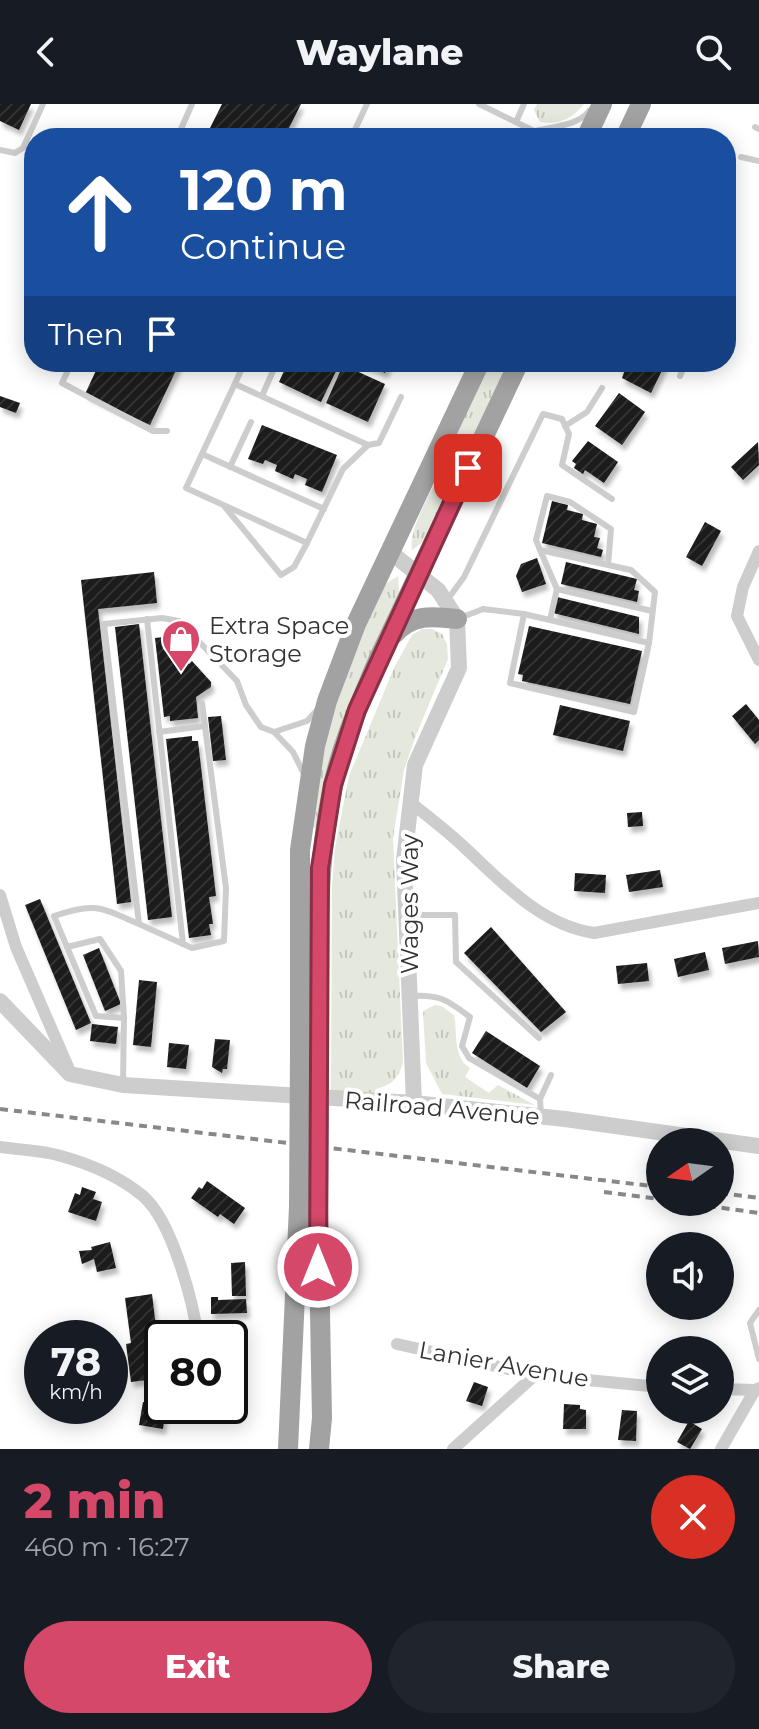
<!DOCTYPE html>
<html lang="en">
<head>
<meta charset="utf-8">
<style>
  :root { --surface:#171b24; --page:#20242c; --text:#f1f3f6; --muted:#9ea1a6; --accent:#d64869 }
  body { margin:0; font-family:Montserrat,sans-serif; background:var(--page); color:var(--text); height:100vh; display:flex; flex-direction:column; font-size:30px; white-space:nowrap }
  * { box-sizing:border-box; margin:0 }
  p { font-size:26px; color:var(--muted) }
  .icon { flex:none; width:44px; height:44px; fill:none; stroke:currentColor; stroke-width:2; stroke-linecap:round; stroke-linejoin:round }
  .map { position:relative; height:1345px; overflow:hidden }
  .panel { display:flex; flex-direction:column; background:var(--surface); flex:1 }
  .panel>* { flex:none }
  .guide { position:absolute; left:24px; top:24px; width:712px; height:244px; border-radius:32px; box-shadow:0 4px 20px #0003; background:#1a4fa0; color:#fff; overflow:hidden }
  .needle { width:52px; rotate:256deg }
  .controls { position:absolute; left:646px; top:1024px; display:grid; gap:16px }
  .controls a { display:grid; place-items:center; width:88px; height:88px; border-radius:50%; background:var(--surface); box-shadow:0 4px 20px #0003; font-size:40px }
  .speed { position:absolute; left:24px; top:1216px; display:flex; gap:16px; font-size:40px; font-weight:700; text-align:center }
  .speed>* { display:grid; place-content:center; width:104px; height:104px; border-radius:50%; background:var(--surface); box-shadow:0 4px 20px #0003; line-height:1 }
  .speed small { font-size:20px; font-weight:400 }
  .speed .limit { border:4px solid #111; border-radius:12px; background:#fff; color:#111 }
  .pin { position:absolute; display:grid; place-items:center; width:68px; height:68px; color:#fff; margin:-34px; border-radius:16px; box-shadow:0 4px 12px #0006 }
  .me { position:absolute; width:88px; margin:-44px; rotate:0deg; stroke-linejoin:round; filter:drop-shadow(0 0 6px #0008) }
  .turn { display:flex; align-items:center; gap:28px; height:168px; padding:0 24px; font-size:36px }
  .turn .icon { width:104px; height:104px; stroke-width:2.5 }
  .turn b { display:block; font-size:56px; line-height:68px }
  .then { display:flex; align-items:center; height:76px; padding:0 24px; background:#0003; gap:16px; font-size:30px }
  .round { display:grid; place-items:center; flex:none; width:84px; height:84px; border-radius:42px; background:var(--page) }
  .summary { display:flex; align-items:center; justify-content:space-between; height:136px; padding:0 24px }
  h1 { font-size:48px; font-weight:800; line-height:60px; color:var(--accent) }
  .primary-button { display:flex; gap:16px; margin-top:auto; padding:16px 24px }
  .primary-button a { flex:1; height:92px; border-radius:48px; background:var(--accent); color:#fff; font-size:32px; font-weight:800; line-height:92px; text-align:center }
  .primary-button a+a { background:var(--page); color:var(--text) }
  header { display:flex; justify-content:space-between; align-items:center; height:104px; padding:0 24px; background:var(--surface); font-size:36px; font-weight:800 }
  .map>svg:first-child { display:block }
  .grass { fill:url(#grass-tufts) }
  .building { fill:url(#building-hatch); filter:url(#shadow) }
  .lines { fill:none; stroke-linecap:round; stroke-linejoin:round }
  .service { stroke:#cdcdcd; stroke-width:6 }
  .minor { stroke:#cdcdcd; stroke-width:12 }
  .tertiary { stroke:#cdcdcd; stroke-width:16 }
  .trunk { stroke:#a2a2a2; stroke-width:20 }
  .rail { stroke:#888; stroke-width:4; stroke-dasharray:8 6; stroke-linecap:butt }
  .trunk-bridge { stroke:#a2a2a2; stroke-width:20 }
  .route-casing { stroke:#8b2f44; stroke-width:20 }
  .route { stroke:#d64869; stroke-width:14 }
  .labels { text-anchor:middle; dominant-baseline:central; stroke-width:8; stroke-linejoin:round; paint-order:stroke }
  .poi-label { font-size:24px; fill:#333; stroke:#fff; text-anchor:start }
  .street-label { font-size:24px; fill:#333; stroke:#fff }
</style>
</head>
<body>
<header><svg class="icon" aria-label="back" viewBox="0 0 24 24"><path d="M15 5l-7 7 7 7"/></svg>Waylane<svg class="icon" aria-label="search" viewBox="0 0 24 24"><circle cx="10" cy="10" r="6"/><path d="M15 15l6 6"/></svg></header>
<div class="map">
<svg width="759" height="1345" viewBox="0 0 759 1345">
  <defs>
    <pattern id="grass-tufts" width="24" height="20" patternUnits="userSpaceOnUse" patternTransform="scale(2)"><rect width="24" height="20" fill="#e4e8dd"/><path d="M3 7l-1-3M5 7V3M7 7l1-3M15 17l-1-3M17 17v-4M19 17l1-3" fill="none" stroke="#c4c7be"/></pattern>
    <pattern id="building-hatch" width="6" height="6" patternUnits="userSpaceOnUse" patternTransform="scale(2)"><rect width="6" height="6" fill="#1a1a1a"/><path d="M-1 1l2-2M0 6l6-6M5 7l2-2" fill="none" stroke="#333"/></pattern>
    <filter id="shadow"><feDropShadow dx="3" dy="5.5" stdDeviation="2" flood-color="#0004"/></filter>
  </defs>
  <rect width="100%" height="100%" fill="#fff"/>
  <g class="grass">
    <path d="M537,0H584C572,15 559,21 540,18L534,6Z"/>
    <path d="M488,258H509L423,438L412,446C408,423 435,383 444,360C458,325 470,291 488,258Z"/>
    <path d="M398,472L399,488L317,724L310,723L316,675L335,592L382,482Z"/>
    <path d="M422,525H432L442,530L447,540L448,555L416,631L404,666L393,734L403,958C399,974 392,981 376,985L374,990L331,987L332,781L335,744L349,672L394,564L412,531Z"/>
    <path d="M435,901L441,902L454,911C458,929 452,953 470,964L465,973L489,989L498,981L535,1001L442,990L426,959L423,907Z"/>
  </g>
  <g class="building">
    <path d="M0,0H31L19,26L0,17Z"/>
    <path d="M222,0H301L284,34H205Z"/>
    <path d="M100,258H180L150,321L85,290Z"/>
    <path d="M288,258H332L339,261L321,298L279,278Z"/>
    <path d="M360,258H390L385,269Z"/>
    <path d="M621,258H666L651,289L622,274L625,266L619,263Z"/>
    <path d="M343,261L385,280L368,318L326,299Z"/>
    <path d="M619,289L645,308L622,341L595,322Z"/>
    <path d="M0,292L20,299L16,309L0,303Z"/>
    <path d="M262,321L337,351L322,388L305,381L307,375L295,370L293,375L275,367L277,361L265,356L263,360L248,355Z"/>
    <path d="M588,337L618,358L604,379L585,366L583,370L574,364L576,360L572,357Z"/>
    <path d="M758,338L759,361L743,376L731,363Z"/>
    <path d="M552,397L568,401L567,406L583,410L582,416L597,420L594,433L600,434L597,444L603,446L601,453L542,439Z"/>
    <path d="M705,418L721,427L702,462L686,453Z"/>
    <path d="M537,454L546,480L522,488L516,472L521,460Z"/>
    <path d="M566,458L637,475L634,486L639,487L637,498L561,480Z"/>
    <path d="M154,468L157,499L98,505L131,798L117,800L81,476Z"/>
    <path d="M557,493L639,513V530L553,509Z"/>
    <path d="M139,520L172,813L148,816L115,523Z"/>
    <path d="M529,522L642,547L630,600L522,577L523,571L518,570Z"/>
    <path d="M173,532V543L189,560L192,557L211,578V583L196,593L198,614L170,617V612L164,613L155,534Z"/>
    <path d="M746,600L759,616V636L755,640L732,612Z"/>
    <path d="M560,601L630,617L623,647L553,631Z"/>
    <path d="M221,612L226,656L213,657L208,613Z"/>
    <path d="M192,632V637H198L216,792L209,793L213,820H209L211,831L189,834L166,635Z"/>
    <path d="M642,708L643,722L628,723L627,709Z"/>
    <path d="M660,766L663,783L629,788L626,771Z"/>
    <path d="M575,769L606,771L605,789L574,787Z"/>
    <path d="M40,795L91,919L76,926L25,801Z"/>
    <path d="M491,823L566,908L541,928L464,849Z"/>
    <path d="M758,837L759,853L725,860L722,844Z"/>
    <path d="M99,844L121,900L105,907L83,851Z"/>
    <path d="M705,848L709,866L678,873L674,855Z"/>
    <path d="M647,859L649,877L618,880L616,862Z"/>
    <path d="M139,876L157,878L151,943L133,941Z"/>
    <path d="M92,920L118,923L116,940L90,937Z"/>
    <path d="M486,927L540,962L527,984L472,949Z"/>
    <path d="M215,935L230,936L227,965H223L222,969L212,963Z"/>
    <path d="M169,939L189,941L186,965L167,963Z"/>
    <path d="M207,1077L245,1104L234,1120L220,1110L218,1113L191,1094L199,1083L202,1085Z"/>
    <path d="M82,1083L96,1088L93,1095L102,1098L96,1117L68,1108L75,1089L80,1091Z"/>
    <path d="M110,1138L116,1164L97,1168L94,1155L82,1160L79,1147L92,1146L91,1143Z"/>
    <path d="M245,1158L246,1192H232L231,1159Z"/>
    <path d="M152,1190L162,1274L131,1278L126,1240L131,1239L125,1194Z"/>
    <path d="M211,1193H218V1196L246,1195L247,1209L211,1210Z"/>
    <path d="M474,1278L488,1283L482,1302L466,1297Z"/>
    <path d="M143,1298L166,1302L163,1325L139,1321Z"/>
    <path d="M564,1300L580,1301V1305L586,1306V1325H563Z"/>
    <path d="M622,1306L637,1307L636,1337L618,1336Z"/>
    <path d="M689,1317L702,1325L690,1345L677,1338Z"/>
  </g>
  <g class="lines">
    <g class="service">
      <path d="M479,0L534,27L539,34"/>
      <path d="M516,18L524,0"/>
      <path d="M755,23L759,25"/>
      <path d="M534,27C551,23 578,22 589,7"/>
      <path d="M177,34L192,0"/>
      <path d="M351,34L367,0"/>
      <path d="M0,46L15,49L23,44L43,0"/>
      <path d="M741,53L759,57"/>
      <path d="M72,258L62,279L153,327H167"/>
      <path d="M245,258L186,384L307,439L343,365L368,341"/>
      <path d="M680,272L686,258"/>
      <path d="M235,280L368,341L379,339L401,293"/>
      <path d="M262,292L277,258"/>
      <path d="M565,322L587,308L602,284"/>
      <path d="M202,350L324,405"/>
      <path d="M230,363L251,318"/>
      <path d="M225,403L281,471L294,463L307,439"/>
      <path d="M540,446L557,485L652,507"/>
      <path d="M448,495L464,473L543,310L562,315L569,330L562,361L612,395"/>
      <path d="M524,510L510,579L634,608L649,539"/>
      <path d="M460,514L483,505L524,510L649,539L655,488L631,466L540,446L536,436L547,392L570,398L611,425L608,461"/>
      <path d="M147,515L183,840"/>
      <path d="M550,516L557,485"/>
      <path d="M202,599L226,784L224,837L192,844L139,820L104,520L162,514L179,517L237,577L246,601L261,623L274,628L293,648L305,672"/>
      <path d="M159,628L205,622"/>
      <path d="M274,628L307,617L318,605"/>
      <path d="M406,811H455L456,858L539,934"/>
      <path d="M67,843L100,835L121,867L124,914"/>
      <path d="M410,892C440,890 447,896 470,913L462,942L469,954L540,995L541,1011"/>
      <path d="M123,980L124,914L96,912L54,812C95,798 100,803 139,820"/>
      <path d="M540,995L551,971"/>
      <path d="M759,1206L750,1219L759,1255"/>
    </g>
    <g class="minor">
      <path d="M759,447L743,483L737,512L759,556"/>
      <path d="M411,699C429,713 447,727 463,742C502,778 540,821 594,829L759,799"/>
      <path d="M0,791L16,843L68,963"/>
      <path d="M0,1043C20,1046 42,1046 61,1052C90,1060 120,1073 143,1092C172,1117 193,1197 198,1234"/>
      <path d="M397,1240L535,1271L660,1283"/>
      <path d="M720,1285L755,1286L759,1284"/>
      <path d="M206,1302L207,1308"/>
      <path d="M453,1345L535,1271"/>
      <path d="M721,1345L755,1286"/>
    </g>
    <g class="tertiary">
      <path d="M390,448L438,486L457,515L459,564L415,661L404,756L414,999"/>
      <path d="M0,897L70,970L123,981L414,999L565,1015L759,1042"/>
    </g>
    <g class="trunk">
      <path d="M586,34L602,0"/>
      <path d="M625,34L641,0"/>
      <path d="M394,530C412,510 432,512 457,515"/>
      <path d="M300,948V746L315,642L327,597L356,520L480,258"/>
      <path d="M319,950C319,861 314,770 333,682C342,638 361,597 378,556L519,258"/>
      <path d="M318,1103L322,1314L319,1345"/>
      <path d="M288,1345L299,1103"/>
    </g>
    <g class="rail">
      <path d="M0,1005L660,1083"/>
      <path d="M604,1088L660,1095"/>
      <path d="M720,1089L759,1094"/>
      <path d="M680,1098L759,1109"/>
    </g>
    <g class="trunk-bridge">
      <path d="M299,1103L300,948"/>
      <path d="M318,1103L319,950"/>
    </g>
  </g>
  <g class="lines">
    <g class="route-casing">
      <path id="route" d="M318,1163L320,764L333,681L357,606L468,364"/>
    </g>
    <use href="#route" class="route"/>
  </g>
  <defs>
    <g id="shop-pin" transform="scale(2)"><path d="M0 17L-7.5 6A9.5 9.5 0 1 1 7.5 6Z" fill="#d64869" stroke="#fff"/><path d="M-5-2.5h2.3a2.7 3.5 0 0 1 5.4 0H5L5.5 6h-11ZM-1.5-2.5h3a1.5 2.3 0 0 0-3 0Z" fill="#fff"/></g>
  </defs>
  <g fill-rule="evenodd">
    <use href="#shop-pin" x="181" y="535"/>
  </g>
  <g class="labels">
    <g class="poi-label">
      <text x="209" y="521">Extra Space<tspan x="209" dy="28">Storage</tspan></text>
    </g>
    <g class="street-label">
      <text transform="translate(409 800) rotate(-90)">Wages Way</text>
      <text transform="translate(442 1004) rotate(5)">Railroad Avenue</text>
      <text transform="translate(504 1260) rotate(10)">Lanier Avenue</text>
    </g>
  </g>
</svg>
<div class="controls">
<a><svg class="needle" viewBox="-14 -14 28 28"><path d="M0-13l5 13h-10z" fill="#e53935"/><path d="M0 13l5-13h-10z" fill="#9ea1a6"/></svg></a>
<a><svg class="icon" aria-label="sound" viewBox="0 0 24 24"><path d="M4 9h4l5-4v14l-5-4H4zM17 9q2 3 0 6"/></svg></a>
<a><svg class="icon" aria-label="layers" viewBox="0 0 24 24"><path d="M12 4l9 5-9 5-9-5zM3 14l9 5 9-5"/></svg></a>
</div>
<div class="speed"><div>78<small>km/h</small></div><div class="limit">80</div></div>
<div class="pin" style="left:468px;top:364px;background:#d93025"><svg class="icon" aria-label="arrive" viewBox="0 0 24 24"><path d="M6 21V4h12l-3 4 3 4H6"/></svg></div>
<svg class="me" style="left:318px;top:1163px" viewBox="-20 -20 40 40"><circle r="17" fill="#d64869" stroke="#fff" stroke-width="3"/><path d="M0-11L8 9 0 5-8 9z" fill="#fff"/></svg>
<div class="guide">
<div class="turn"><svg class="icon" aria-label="ahead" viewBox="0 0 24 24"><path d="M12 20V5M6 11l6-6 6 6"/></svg><div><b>120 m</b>Continue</div></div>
<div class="then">Then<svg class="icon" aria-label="arrive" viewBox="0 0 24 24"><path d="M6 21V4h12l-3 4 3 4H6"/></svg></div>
</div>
</div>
<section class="panel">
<div class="summary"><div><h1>2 min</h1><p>460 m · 16:27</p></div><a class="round" style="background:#d93025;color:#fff"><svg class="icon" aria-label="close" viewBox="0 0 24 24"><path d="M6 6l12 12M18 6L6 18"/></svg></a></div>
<div class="primary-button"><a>Exit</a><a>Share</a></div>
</section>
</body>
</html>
